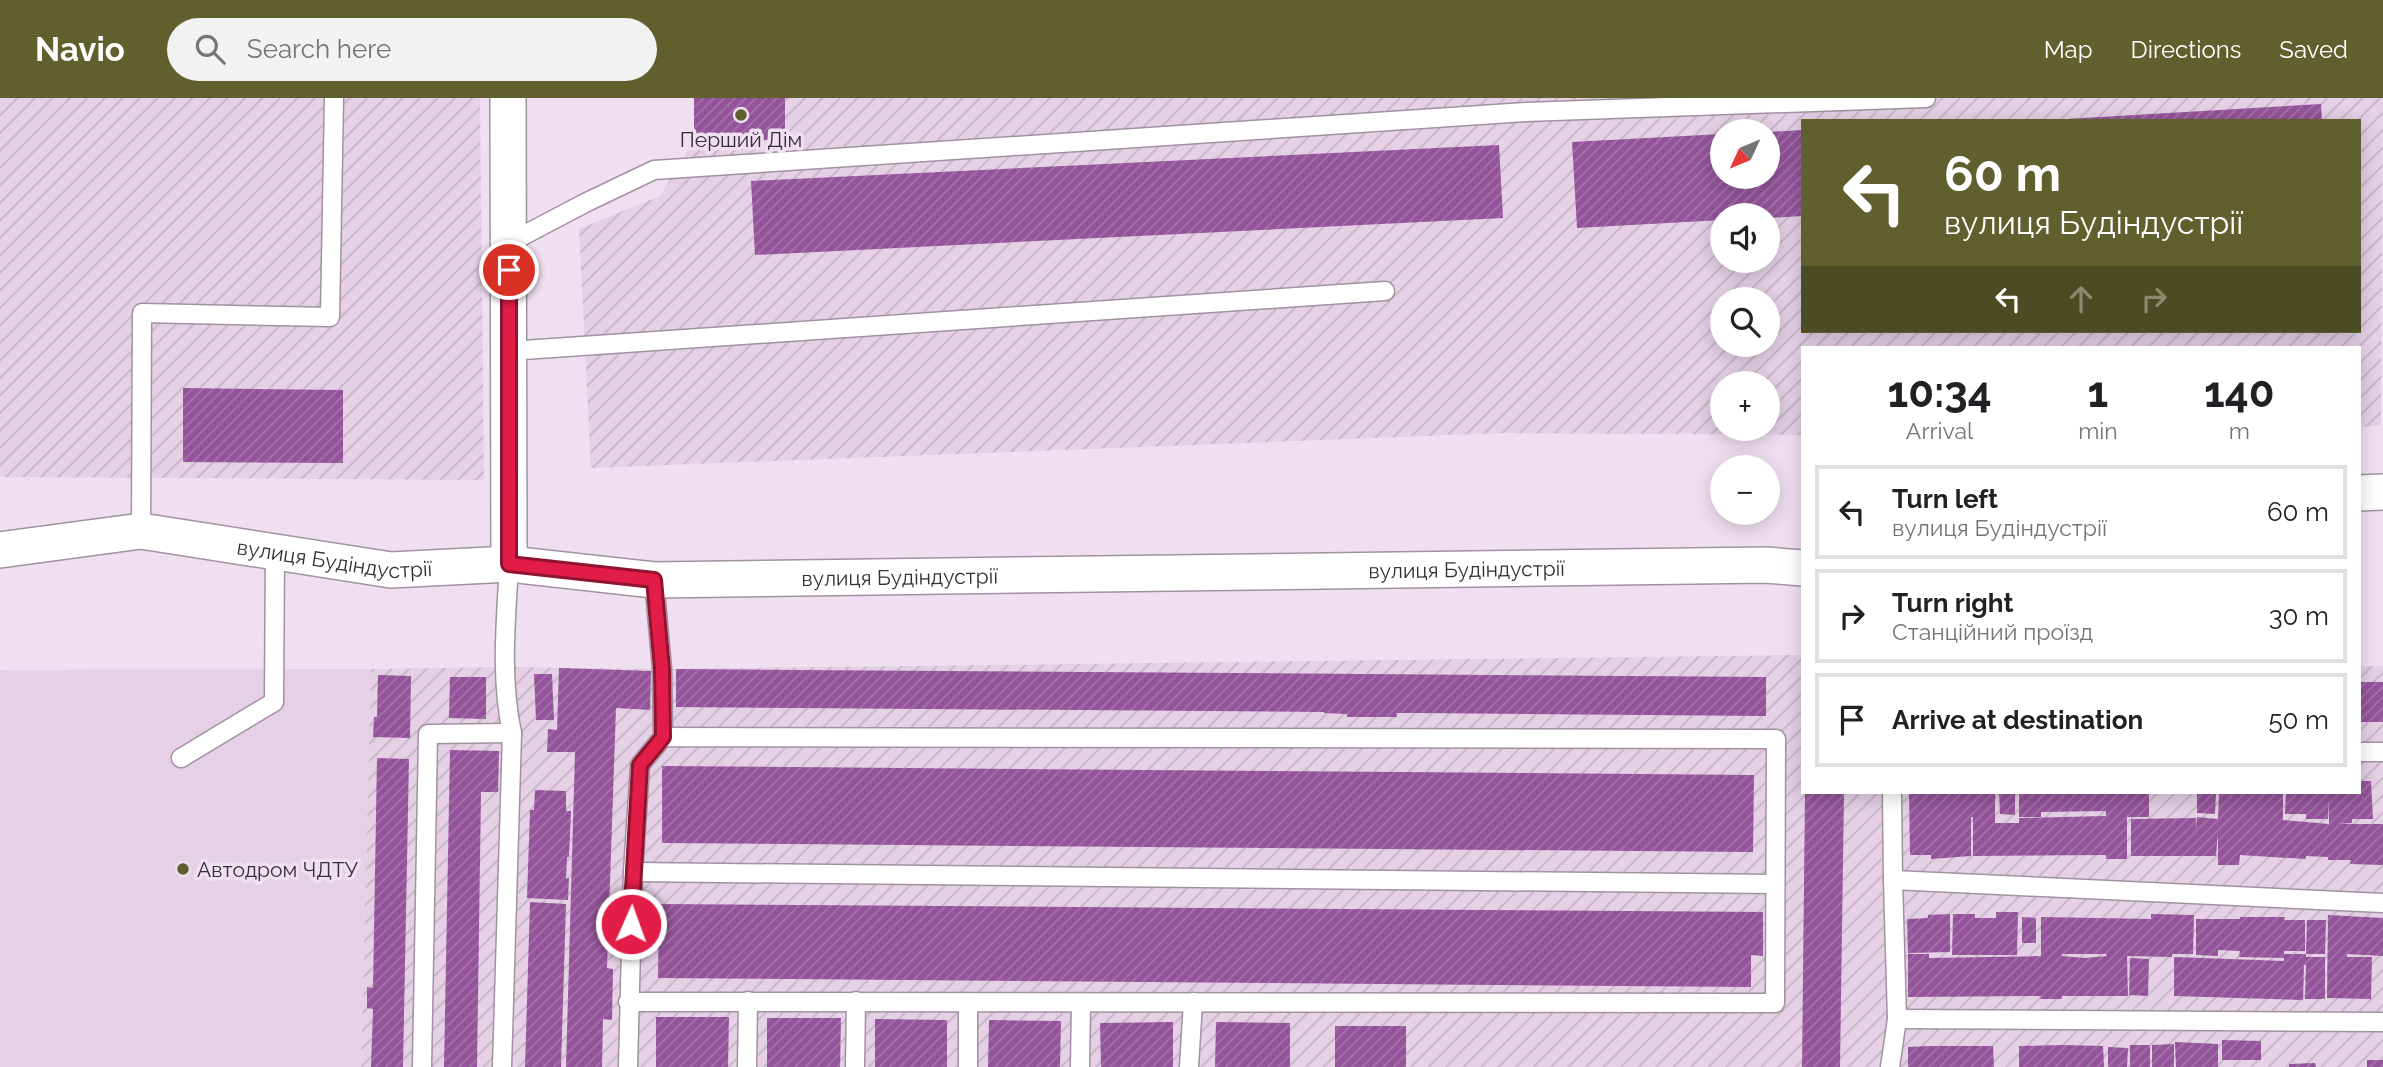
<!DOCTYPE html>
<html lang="en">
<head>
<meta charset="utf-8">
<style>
  :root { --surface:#fff; --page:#f2f2f2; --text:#202124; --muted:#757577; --line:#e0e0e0; --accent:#5f602d }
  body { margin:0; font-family:Raleway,sans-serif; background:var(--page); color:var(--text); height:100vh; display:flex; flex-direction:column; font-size:26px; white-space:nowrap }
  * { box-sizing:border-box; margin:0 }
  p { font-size:23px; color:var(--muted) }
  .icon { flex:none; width:38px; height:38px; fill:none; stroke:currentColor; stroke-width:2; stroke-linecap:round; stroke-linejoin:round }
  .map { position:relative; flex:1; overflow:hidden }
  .drawer { position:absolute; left:1801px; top:248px; width:560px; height:448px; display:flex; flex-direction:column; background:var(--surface); border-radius:0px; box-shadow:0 4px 18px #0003 }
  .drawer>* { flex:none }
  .guide { position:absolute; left:1801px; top:21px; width:560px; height:214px; border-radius:0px; box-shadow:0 4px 18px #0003; background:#5f602d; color:#fff; overflow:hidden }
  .needle { width:46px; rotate:226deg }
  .tools { position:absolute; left:1710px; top:21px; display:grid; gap:14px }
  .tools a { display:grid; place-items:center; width:70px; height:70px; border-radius:50%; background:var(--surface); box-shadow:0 4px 18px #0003; font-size:35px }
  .pin { position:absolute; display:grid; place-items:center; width:60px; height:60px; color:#fff; margin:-30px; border:4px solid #fff; border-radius:50%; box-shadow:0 2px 7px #0007 }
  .me { position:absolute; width:77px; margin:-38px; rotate:2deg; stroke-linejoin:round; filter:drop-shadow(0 0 5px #0008) }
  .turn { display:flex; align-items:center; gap:24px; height:147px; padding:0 28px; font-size:32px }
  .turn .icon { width:91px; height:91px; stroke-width:2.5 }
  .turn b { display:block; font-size:49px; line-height:60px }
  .lanes { display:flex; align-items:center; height:66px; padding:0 28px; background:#0003; justify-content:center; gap:35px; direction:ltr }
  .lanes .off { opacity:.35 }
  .eta { display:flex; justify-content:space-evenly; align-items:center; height:119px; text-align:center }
  .eta b { font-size:42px; font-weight:700; line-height:49px }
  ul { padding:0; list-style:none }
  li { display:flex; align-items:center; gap:21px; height:94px; margin:0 14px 10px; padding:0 14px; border:4px solid var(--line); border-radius:0px }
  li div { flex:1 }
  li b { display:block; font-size:26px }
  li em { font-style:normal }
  header { display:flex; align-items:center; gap:42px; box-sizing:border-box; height:98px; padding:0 35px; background:var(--accent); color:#fff }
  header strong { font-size:33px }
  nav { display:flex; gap:38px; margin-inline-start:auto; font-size:24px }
  .search { width:490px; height:63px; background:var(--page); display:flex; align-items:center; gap:18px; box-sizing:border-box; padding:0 24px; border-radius:38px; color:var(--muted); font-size:26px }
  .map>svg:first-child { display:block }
  .built { fill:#e5d0e6 }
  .industrial { fill:url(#industrial-furrows); fill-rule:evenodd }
  .building { fill:url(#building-hatch); fill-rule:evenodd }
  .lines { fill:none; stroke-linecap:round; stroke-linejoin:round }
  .service-casing { stroke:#a192a2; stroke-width:21 }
  .minor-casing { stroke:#a192a2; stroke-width:38 }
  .service { stroke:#fff; stroke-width:18 }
  .minor { stroke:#fff; stroke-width:35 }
  .route-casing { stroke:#92132f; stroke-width:18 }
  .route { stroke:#e11d48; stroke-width:12 }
  .poi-dot { fill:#5f602d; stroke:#f0dff1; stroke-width:2.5 }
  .labels { text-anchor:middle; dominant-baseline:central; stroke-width:7; stroke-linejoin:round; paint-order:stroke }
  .poi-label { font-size:21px; fill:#342e35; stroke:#f0dff1 }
  .street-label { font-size:21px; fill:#342e35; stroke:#f0dff1 }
</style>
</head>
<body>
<header>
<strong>Navio</strong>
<div class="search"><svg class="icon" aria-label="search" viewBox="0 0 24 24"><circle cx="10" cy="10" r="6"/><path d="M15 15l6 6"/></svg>Search here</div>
<nav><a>Map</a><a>Directions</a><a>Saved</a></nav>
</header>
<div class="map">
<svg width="2383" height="969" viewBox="0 0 2383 969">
  <defs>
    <pattern id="industrial-furrows" width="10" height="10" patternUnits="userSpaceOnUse" patternTransform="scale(1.75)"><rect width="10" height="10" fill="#e5d0e6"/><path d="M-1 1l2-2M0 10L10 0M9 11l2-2" fill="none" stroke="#c5b3c6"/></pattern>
    <pattern id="building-hatch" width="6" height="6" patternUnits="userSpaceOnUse" patternTransform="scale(1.75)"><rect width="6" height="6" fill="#94539a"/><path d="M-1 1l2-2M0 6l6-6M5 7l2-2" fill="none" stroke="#a274a6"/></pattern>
  </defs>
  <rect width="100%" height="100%" fill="#f0dff1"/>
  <path class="built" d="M371,571L361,969H0V572Z"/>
  <g class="industrial">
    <path d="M0,0H480L484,382L0,379Z"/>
    <path d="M694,0H2383L2381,327L2359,329V250H1802V337L1504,335L591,370L579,131L660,98L694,42ZM1802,23H2359V233H1802ZM1722,33H1768V79H1722ZM1722,117H1768V163H1722ZM1722,201H1768V247H1722ZM1722,285H1768V331H1722Z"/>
    <path d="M1802,557V695H2359V568H2383V969H361L371,571L504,569L662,571Z"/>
  </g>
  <g class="building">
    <rect x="694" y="0" width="91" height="42"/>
    <path d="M2321,6L2322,23H2066V21Z"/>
    <path d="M1802,32V118L1768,120V117H1722V122L1577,130L1572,44L1722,36V79H1768V34Z"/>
    <path d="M1499,47L1503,120L755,157L751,83Z"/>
    <path d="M183,290L343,292V365L183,364Z"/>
    <path d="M559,570L651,573L650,612L616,610L607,870L613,871L612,922L603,921L602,969H566L575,654H547L548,631L557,632Z"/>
    <path d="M676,571L1766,579V618L1418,615H1396L1397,619H1347V616L1324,615V614L676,609Z"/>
    <path d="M534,576H552L554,622H536Z"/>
    <path d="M378,577L411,578L410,640L373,639L374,619H377Z"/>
    <path d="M450,579H486V621L449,620Z"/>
    <path d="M2359,584H2383V624H2361Z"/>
    <path d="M450,652L499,653L498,694H481L477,969H444Z"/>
    <path d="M377,660L409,661L403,969H371L373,911L367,910V889L373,890Z"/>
    <path d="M662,668L1754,677L1753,754L662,745Z"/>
    <path d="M2359,683H2371L2373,721H2352V725L2338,726H2383V767L2350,766L2351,762H2328V759L2306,758V761L2240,757L2239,767H2218V735L2216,758H2131V721L2196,720V732L2197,719L2218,721L2219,695H2283V722L2329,726V700L2328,721H2306V716H2285L2286,695H2359Z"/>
    <path d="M535,692L566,693V713H571L569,759H567L566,781L569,780L568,802L527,800L530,712H534Z"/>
    <path d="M1805,695H1844L1840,969H1802Z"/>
    <path d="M1909,695H1995V725H2019V720L2106,718V713L2041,714V719H2019V695H2149V719H2127V761H2106V757L1973,758V719H1971V758L1931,761V757H1910Z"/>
    <path d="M1999,695H2015V717L2000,716Z"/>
    <path d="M2197,695H2216L2215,716L2197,715Z"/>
    <path d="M530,804L566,806L561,969H525Z"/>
    <path d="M659,806L1763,814V858L1751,857V889L658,880Z"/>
    <path d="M1996,814H2018L2017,857H1952L1953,816H1975V820H1996Z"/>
    <path d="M1950,816V854L1908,855L1907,821L1928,820V817Z"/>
    <path d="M2151,816L2194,817L2193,856H2172V859L2127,858L2128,898H2062V901H2040L2041,898L1908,899V856H1929V860L2041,858V819L2151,821ZM2062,856H2106L2107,858L2085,860L2062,858Z"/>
    <path d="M2328,817L2383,820V858L2347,856V859H2372L2371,901L2327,900Z"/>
    <path d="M2022,819L2036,820V845H2022Z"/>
    <path d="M2240,819H2285L2284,822H2305V853H2284V856H2306V859H2325V901H2305L2306,867H2304L2303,902L2174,898V859L2284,863V860L2239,859L2240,853L2218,852V858L2196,857V821H2240Z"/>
    <path d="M2307,822H2326L2325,856H2306Z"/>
    <path d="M2130,860L2149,861L2148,898L2129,897Z"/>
    <path d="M656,919H729L728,969H656Z"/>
    <path d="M767,920H841L840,969H767Z"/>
    <path d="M875,921L947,922V969H875Z"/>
    <path d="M989,922L1061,923L1060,969H988Z"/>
    <path d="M1173,924V969H1101L1100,925Z"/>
    <path d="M1216,924L1290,925V969H1215Z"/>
    <rect x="1335" y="928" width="71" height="41"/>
    <path d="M2222,942L2261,943V962H2222Z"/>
    <path d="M2175,944L2218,946V969H2176Z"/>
    <path d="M2174,946V969H2152V947Z"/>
    <path d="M2063,947L2103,948L2104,969H2019V948Z"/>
    <rect x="2130" y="947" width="20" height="22"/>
    <path d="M1929,948H1993L1994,969H1908V949Z"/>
    <path d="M2108,949L2128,950L2127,969H2108Z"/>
    <rect x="2367" y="962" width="16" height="7"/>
    <path d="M2315,965L2316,969H2289V966Z"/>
  </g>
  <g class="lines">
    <g class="service-casing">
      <g id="service">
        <path d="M509,145L587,104L654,72L1526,14L1926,0"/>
        <path d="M509,253L1385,193"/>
        <path d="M141,433L142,215L330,219L334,0"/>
        <path d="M654,482L662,571L663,639"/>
        <path d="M2359,654H2383"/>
        <path d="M181,660L274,604L275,453"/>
        <path d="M1892,695L1893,782"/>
        <path d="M633,774L1774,786"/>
        <path d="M628,904L1775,905L1776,641L663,639L640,667L633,774L628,969"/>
        <path d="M1897,921L2383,924"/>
        <path d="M422,969L428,636L512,635"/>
        <path d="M502,969L512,635C500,579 506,523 509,466"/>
        <path d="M747,969L748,903"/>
        <path d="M855,969L856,903"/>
        <path d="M968,969V906"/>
        <path d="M1080,969L1081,906"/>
        <path d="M1189,969L1193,904"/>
        <path d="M1890,969L1897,921L1893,782L2383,805"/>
      </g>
    </g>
    <g class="minor-casing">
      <g id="minor">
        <path d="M508,0L509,466"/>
        <path d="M2359,395L2383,394"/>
        <path id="s1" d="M0,452L141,433L391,472L509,466L654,482L1766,467L1802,470"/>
      </g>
    </g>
    <use href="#service" class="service"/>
    <use href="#minor" class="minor"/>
  </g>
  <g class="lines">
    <g class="route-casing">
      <path id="route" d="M509,172V466L654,482L662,571L663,639L640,667L631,826"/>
    </g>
    <use href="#route" class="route"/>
  </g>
  <g class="poi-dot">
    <circle cx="741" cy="17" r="7"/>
    <circle cx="183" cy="771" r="7"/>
  </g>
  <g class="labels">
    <g class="poi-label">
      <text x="741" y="41">Перший Дім</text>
      <text x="197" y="771" text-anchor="start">Автодром ЧДТУ</text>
    </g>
    <g class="street-label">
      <text stroke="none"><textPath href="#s1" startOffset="338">вулиця Будіндустрії</textPath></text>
      <text stroke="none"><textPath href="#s1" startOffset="1472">вулиця Будіндустрії</textPath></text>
      <text stroke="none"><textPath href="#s1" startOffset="905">вулиця Будіндустрії</textPath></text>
    </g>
  </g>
</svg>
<div class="tools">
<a><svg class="needle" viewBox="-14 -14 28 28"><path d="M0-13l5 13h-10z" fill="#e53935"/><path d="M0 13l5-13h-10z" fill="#757577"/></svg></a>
<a><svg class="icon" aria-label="sound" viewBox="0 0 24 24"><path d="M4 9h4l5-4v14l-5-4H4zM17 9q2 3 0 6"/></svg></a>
<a><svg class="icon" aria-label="search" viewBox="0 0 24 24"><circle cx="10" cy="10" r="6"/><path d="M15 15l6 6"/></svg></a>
<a>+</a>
<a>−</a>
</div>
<div class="pin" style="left:509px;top:172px;background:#d93025"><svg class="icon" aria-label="arrive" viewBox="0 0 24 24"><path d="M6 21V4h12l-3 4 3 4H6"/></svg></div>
<svg class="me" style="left:631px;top:826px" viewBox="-20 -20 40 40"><circle r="17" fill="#e11d48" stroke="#fff" stroke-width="3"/><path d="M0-11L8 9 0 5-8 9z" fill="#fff"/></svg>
<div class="guide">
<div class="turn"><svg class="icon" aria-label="left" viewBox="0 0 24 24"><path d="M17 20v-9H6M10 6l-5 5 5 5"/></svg><div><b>60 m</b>вулиця Будіндустрії</div></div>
<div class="lanes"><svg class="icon" aria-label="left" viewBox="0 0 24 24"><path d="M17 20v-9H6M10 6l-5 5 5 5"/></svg><svg class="icon off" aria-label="ahead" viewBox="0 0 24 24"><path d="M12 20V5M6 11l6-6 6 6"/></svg><svg class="icon off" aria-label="right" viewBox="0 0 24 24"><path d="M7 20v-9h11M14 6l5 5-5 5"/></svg></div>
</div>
<section class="drawer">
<div class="eta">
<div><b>10:34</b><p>Arrival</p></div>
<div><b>1</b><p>min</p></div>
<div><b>140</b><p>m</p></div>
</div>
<ul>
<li><svg class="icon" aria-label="left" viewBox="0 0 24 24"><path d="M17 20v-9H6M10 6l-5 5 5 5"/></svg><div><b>Turn left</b><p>вулиця Будіндустрії</p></div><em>60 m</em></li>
<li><svg class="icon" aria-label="right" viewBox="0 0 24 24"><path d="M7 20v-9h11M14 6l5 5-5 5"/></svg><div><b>Turn right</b><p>Станційний проїзд</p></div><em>30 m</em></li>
<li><svg class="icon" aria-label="arrive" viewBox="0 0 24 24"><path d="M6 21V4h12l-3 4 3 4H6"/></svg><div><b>Arrive at destination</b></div><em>50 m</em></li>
</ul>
</section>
</div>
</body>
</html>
